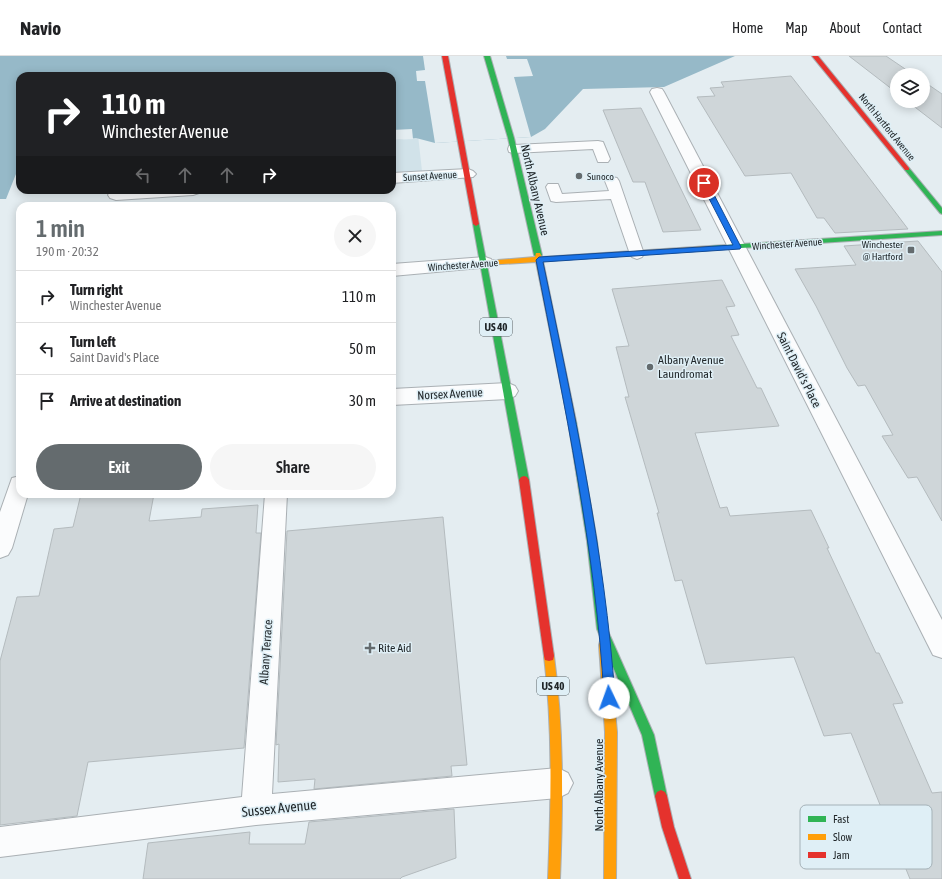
<!DOCTYPE html>
<html lang="en">
<head>
<meta charset="utf-8">
<style>
  :root { --surface:#fff; --page:#f6f6f6; --text:#202124; --muted:#757577; --line:#e0e0e0; --accent:#646b6e }
  body { margin:0; font-family:"Asap Condensed",sans-serif; background:var(--page); color:var(--text); height:100vh; display:flex; flex-direction:column; font-size:15px; white-space:nowrap }
  * { box-sizing:border-box; margin:0 }
  p { font-size:13px; color:var(--muted) }
  .icon { flex:none; width:22px; height:22px; fill:none; stroke:currentColor; stroke-width:2; stroke-linecap:round; stroke-linejoin:round }
  .map { position:relative; flex:1; overflow:hidden }
  .panel { position:absolute; left:16px; top:146px; width:380px; height:296px; display:flex; flex-direction:column; background:var(--surface); border-radius:12px; box-shadow:0 2px 10px #0003 }
  .panel>* { flex:none }
  .hud { position:absolute; left:16px; top:16px; width:380px; height:122px; border-radius:12px; box-shadow:0 2px 10px #0003; background:#202124; color:#fff; overflow:hidden }
  .tools { position:absolute; left:890px; top:12px; display:grid; gap:8px }
  .tools a { display:grid; place-items:center; width:40px; height:40px; border-radius:50%; background:var(--surface); box-shadow:0 2px 10px #0003; font-size:20px }
  .pin { position:absolute; display:grid; place-items:center; width:34px; height:34px; color:#fff; margin:-17px; border:2px solid #fff; border-radius:50%; box-shadow:0 1px 4px #0007 }
  .me { position:absolute; width:44px; margin:-22px; rotate:357deg; stroke-linejoin:round; filter:drop-shadow(0 0 3px #0008) }
  .turn { display:flex; align-items:center; gap:14px; height:84px; padding:0 20px; font-size:18px }
  .turn .icon { width:52px; height:52px; stroke-width:2.5 }
  .turn b { display:block; font-size:28px; line-height:34px }
  .lanes { display:flex; align-items:center; height:38px; padding:0 20px; background:#0003; justify-content:center; gap:20px; direction:ltr }
  .lanes .off { opacity:.35 }
  .round { display:grid; place-items:center; flex:none; width:42px; height:42px; border-radius:21px; background:var(--page) }
  .head { display:flex; align-items:center; justify-content:space-between; height:68px; padding:0 20px }
  h1 { font-size:24px; font-weight:600; line-height:30px; color:var(--accent) }
  .primary-button { display:flex; gap:8px; margin-top:auto; padding:8px 20px }
  .primary-button a { flex:1; height:46px; border-radius:24px; background:var(--accent); color:#fff; font-size:16px; font-weight:600; line-height:46px; text-align:center }
  .primary-button a+a { background:var(--page); color:var(--text) }
  ul { padding:0; list-style:none }
  li { display:flex; align-items:center; gap:12px; height:52px; padding:0 20px; border-top:1px solid var(--line) }
  li div { flex:1 }
  li b { display:block; font-size:15px }
  li em { font-style:normal }
  header { display:flex; align-items:center; gap:24px; box-sizing:border-box; height:56px; padding:0 20px; background:var(--surface); border-bottom:1px solid var(--line) }
  header strong { font-size:19px }
  nav { display:flex; gap:22px; margin-inline-start:auto; font-size:14px }
  .map>svg:first-child { display:block }
  .built { fill:#d1e2e9 }
  .water { fill:#96b9c8 }
  .pier { fill:#e4edf1 }
  .building { fill:#cfd6d9; stroke:#b4bbbe }
  .lines { fill:none; stroke-linecap:round; stroke-linejoin:round }
  .lane-casing { stroke:#aab0b4; stroke-width:2 }
  .street-casing { stroke:#aab0b4; stroke-width:2 }
  .fast-casing { stroke:#aab0b4; stroke-width:2 }
  .slow-casing { stroke:#aab0b4; stroke-width:2 }
  .jam-casing { stroke:#aab0b4; stroke-width:2 }
  .lane { fill:#fbfcfd; fill-rule:evenodd }
  .street { fill:#fbfcfd; fill-rule:evenodd }
  .fast { fill:#30b455; fill-rule:evenodd }
  .slow { fill:#ff9f0a; fill-rule:evenodd }
  .jam { fill:#e5322d; fill-rule:evenodd }
  .route { fill:#1a73e8; stroke:#114b97 }
  .poi-dot { fill:#646b6e; stroke:#dfeff6; stroke-width:1.5 }
  .labels { text-anchor:middle; dominant-baseline:central; stroke-width:3; stroke-linejoin:round; paint-order:stroke }
  .far-street-label { font-size:10px; fill:#1f2528; stroke:#dfeff6 }
  .far-poi-label { font-size:10px; fill:#1f2528; stroke:#dfeff6; text-anchor:start }
  .shield { fill:#dfeff6; stroke:#596266; stroke-width:1 }
  .shield-label { font-size:11px; font-weight:bold; fill:#1f2528 }
  .street-label { font-size:12px; fill:#1f2528; stroke:#dfeff6 }
  .poi-label { font-size:12px; fill:#1f2528; stroke:#dfeff6; text-anchor:start }
  .near-street-label { font-size:14px; fill:#1f2528; stroke:#dfeff6 }
  .key { fill:#dfeff6; stroke:#a5b2b8; stroke-width:1 }
  .key-label { font-size:11px; fill:#1f2528 }
</style>
</head>
<body>
<header>
<strong>Navio</strong>
<nav><a>Home</a><a>Map</a><a>About</a><a>Contact</a></nav>
</header>
<div class="map">
<svg width="942" height="823" viewBox="0 0 942 823">
  <rect width="100%" height="100%" fill="#e4edf1"/>
  <path class="built" d="M417,70L422,115L392,116V71Z"/>
  <path class="water" d="M0,0H735L664,31L583,33L545,73L531,81L435,87L416,82L392,84V20H20V108L6,143H0Z"/>
  <g class="pier">
    <path d="M423,0H506L507,3H527L533,20L514,21L531,81L435,87L425,25H417L416,15L425,14Z"/>
    <path d="M412,73L413,83L392,84V74Z"/>
  </g>
  <g class="building">
    <path d="M849,0H886L914,19H897V37Z"/>
    <path d="M791,20L820,57L908,173L835,177L824,162H817L791,117L745,120L697,41L715,40L710,32L724,31L721,26Z"/>
    <path d="M923,25L942,38V72L907,45H923Z"/>
    <path d="M641,52L657,84L701,174L663,176L645,126H633L603,54Z"/>
    <path d="M918,185L942,216V465L917,421L908,422L882,380L893,379L865,329L858,330L847,312L816,250L795,213L856,209L844,190Z"/>
    <path d="M722,224L735,250L726,251L739,279L731,280L757,332H761L779,370L695,377L720,452L727,451L730,460L811,454L829,492H827L876,597H879L903,647L893,648L932,737L942,736V823H910L851,677L824,680L794,601L706,608L682,524L675,525L657,457H659L625,341H629L616,291L629,290L612,233Z"/>
    <path d="M81,438H154L149,465L201,461L202,453L258,449L256,477H261L244,692L88,706L77,760L0,769V605L17,541L39,540L54,473L73,471Z"/>
    <path d="M443,461L467,709L451,710L452,720L314,733L315,723L278,726L279,688L276,689L287,475Z"/>
    <path d="M454,753L456,802L402,821L400,823H143L148,787L250,776L249,788H305L309,766Z"/>
  </g>
  <g class="lines">
    <g class="lane-casing">
      <g id="lane">
        <path d="M598,85L603,86L610,103L608,106H598L593,93L514,97L509,96L508,93L509,90L514,89Z"/>
        <path d="M612,121L617,122L619,125L644,198L642,201L637,203L632,201L630,198L611,143L556,146L551,145L546,131L548,128H558L562,138L609,135L605,125L607,122Z"/>
      </g>
    </g>
    <g class="street-casing">
      <g id="street">
        <path d="M657,32L662,33L664,36L942,564V602L933,599L650,36L652,33Z"/>
        <path d="M468,113L473,115L476,118L473,121L392,127V117Z"/>
        <path d="M116,134H201L199,137L193,139L116,144L110,142L108,139L110,136Z"/>
        <path d="M485,201L491,203L494,207L491,211L392,220V208Z"/>
        <path d="M508,327L515,330L518,335L515,340L508,343L392,349V333Z"/>
        <path d="M20,420V438H28L12,492L8,499L0,502V456L12,422Z"/>
        <path d="M265,438H287L272,738L558,712L568,717L573,727L568,737L558,742L256,769L0,801V771L242,741Z"/>
      </g>
    </g>
    <g class="fast-casing">
      <g id="fast">
        <path d="M484,0H490L514,82L542,199L540,201H536L534,199L508,82Z"/>
        <path d="M905,112H909L942,152V158L940,157L905,114Z"/>
        <path d="M476,166L479,168L529,424L527,427H521L519,424L473,168Z"/>
        <path d="M942,175V179L710,194L707,192L710,190Z"/>
        <path d="M572,362L576,365L597,485L607,573L654,679L667,740L665,744L661,746L657,744L655,740L642,679L597,573L587,485L568,365Z"/>
      </g>
    </g>
    <g class="slow-casing">
      <g id="slow">
        <path d="M710,190H712V194L543,205L576,365L572,368L568,365L536,206L485,209L481,207L485,205L535,201L536,197H540L542,201Z"/>
        <path d="M604,584L608,585L609,589L617,676L616,823H604L605,676L599,589L600,585Z"/>
        <path d="M549,595L553,596L554,600C564,674 563,748 560,823H548C551,748 553,674 544,600L545,596Z"/>
      </g>
    </g>
    <g class="jam-casing">
      <g id="jam">
        <path d="M442,0H448L479,168L476,170L473,168Z"/>
        <path d="M812,0H818L909,112V114H905Z"/>
        <path d="M524,420L527,421L529,424L554,600L553,604L549,605L545,604L544,600L519,424L521,421Z"/>
        <path d="M661,734L665,736L667,740L674,771L691,823H679L662,771L655,740L657,736Z"/>
      </g>
    </g>
    <use href="#lane" class="lane"/>
    <use href="#street" class="street"/>
    <use href="#fast" class="fast"/>
    <use href="#slow" class="slow"/>
    <use href="#jam" class="jam"/>
  </g>
  <path class="route" d="M704,125L708,127L741,191L740,193L543,206C573,350 605,495 615,642L613,646L609,648L605,646L604,642C596,494 564,349 536,204L539,201L733,189L701,127Z"/>
  <g class="poi-dot">
    <circle cx="579" cy="120" r="4"/>
    <rect x="907" y="190" width="8" height="8" rx="2"/>
    <circle cx="650" cy="311" r="4"/>
    <path d="M368 586h4v4h4v4h-4v4h-4v-4h-4v-4h4z"/>
  </g>
  <g class="labels">
    <g class="far-street-label">
      <text transform="translate(887 71) rotate(51)">North Hartford Avenue</text>
      <text transform="translate(430 120) rotate(-3)">Sunset Avenue</text>
      <text transform="translate(787 188) rotate(-4)">Winchester Avenue</text>
      <text transform="translate(463 209) rotate(-4)">Winchester Avenue</text>
    </g>
    <g class="far-poi-label">
      <text x="587" y="120">Sunoco</text>
      <text x="903" y="188" text-anchor="end">Winchester<tspan x="903" dy="12">@ Hartford</tspan></text>
    </g>
    <g class="shield">
      <rect x="480" y="262" width="32" height="18" rx="3"/>
      <rect x="537" y="621" width="32" height="18" rx="3"/>
    </g>
    <g class="shield-label">
      <text x="496" y="271">US 40</text>
      <text x="553" y="630">US 40</text>
    </g>
    <g class="street-label">
      <text transform="translate(535 134) rotate(77)">North Albany Avenue</text>
      <text transform="translate(799 314) rotate(63)">Saint David's Place</text>
      <text transform="translate(450 338) rotate(-3)">Norsex Avenue</text>
      <text transform="translate(266 596) rotate(-86)">Albany Terrace</text>
      <text transform="translate(599 729) rotate(-90)">North Albany Avenue</text>
    </g>
    <g class="poi-label">
      <text x="658" y="304">Albany Avenue<tspan x="658" dy="14">Laundromat</tspan></text>
      <text x="378" y="592">Rite Aid</text>
    </g>
    <g class="near-street-label">
      <text transform="translate(279 752) rotate(-6)">Sussex Avenue</text>
    </g>
  </g>
  <rect x="800" y="749" width="132" height="64" rx="6" class="key"/>
  <rect x="808" y="760" width="18" height="6" fill="#30b455"/>
  <rect x="808" y="778" width="18" height="6" fill="#ff9f0a"/>
  <rect x="808" y="796" width="18" height="6" fill="#e5322d"/>
  <g class="key-label">
    <text x="833" y="767">Fast</text>
    <text x="833" y="785">Slow</text>
    <text x="833" y="803">Jam</text>
  </g>
</svg>
<div class="tools">
<a><svg class="icon" aria-label="layers" viewBox="0 0 24 24"><path d="M12 4l9 5-9 5-9-5zM3 14l9 5 9-5"/></svg></a>
</div>
<div class="pin" style="left:704px;top:127px;background:#d93025"><svg class="icon" aria-label="arrive" viewBox="0 0 24 24"><path d="M6 21V4h12l-3 4 3 4H6"/></svg></div>
<svg class="me" style="left:609px;top:642px" viewBox="-20 -20 40 40"><circle r="19" fill="#fff"/><path d="M0-13L10 11 0 6-10 11z" fill="#1a73e8"/></svg>
<div class="hud">
<div class="turn"><svg class="icon" aria-label="right" viewBox="0 0 24 24"><path d="M7 20v-9h11M14 6l5 5-5 5"/></svg><div><b>110 m</b>Winchester Avenue</div></div>
<div class="lanes"><svg class="icon off" aria-label="left" viewBox="0 0 24 24"><path d="M17 20v-9H6M10 6l-5 5 5 5"/></svg><svg class="icon off" aria-label="ahead" viewBox="0 0 24 24"><path d="M12 20V5M6 11l6-6 6 6"/></svg><svg class="icon off" aria-label="ahead" viewBox="0 0 24 24"><path d="M12 20V5M6 11l6-6 6 6"/></svg><svg class="icon" aria-label="right" viewBox="0 0 24 24"><path d="M7 20v-9h11M14 6l5 5-5 5"/></svg></div>
</div>
<section class="panel">
<div class="head"><div><h1>1 min</h1><p>190 m · 20:32</p></div><a class="round"><svg class="icon" aria-label="close" viewBox="0 0 24 24"><path d="M6 6l12 12M18 6L6 18"/></svg></a></div>
<ul>
<li><svg class="icon" aria-label="right" viewBox="0 0 24 24"><path d="M7 20v-9h11M14 6l5 5-5 5"/></svg><div><b>Turn right</b><p>Winchester Avenue</p></div><em>110 m</em></li>
<li><svg class="icon" aria-label="left" viewBox="0 0 24 24"><path d="M17 20v-9H6M10 6l-5 5 5 5"/></svg><div><b>Turn left</b><p>Saint David's Place</p></div><em>50 m</em></li>
<li><svg class="icon" aria-label="arrive" viewBox="0 0 24 24"><path d="M6 21V4h12l-3 4 3 4H6"/></svg><div><b>Arrive at destination</b></div><em>30 m</em></li>
</ul>
<div class="primary-button"><a>Exit</a><a>Share</a></div>
</section>
</div>
</body>
</html>
